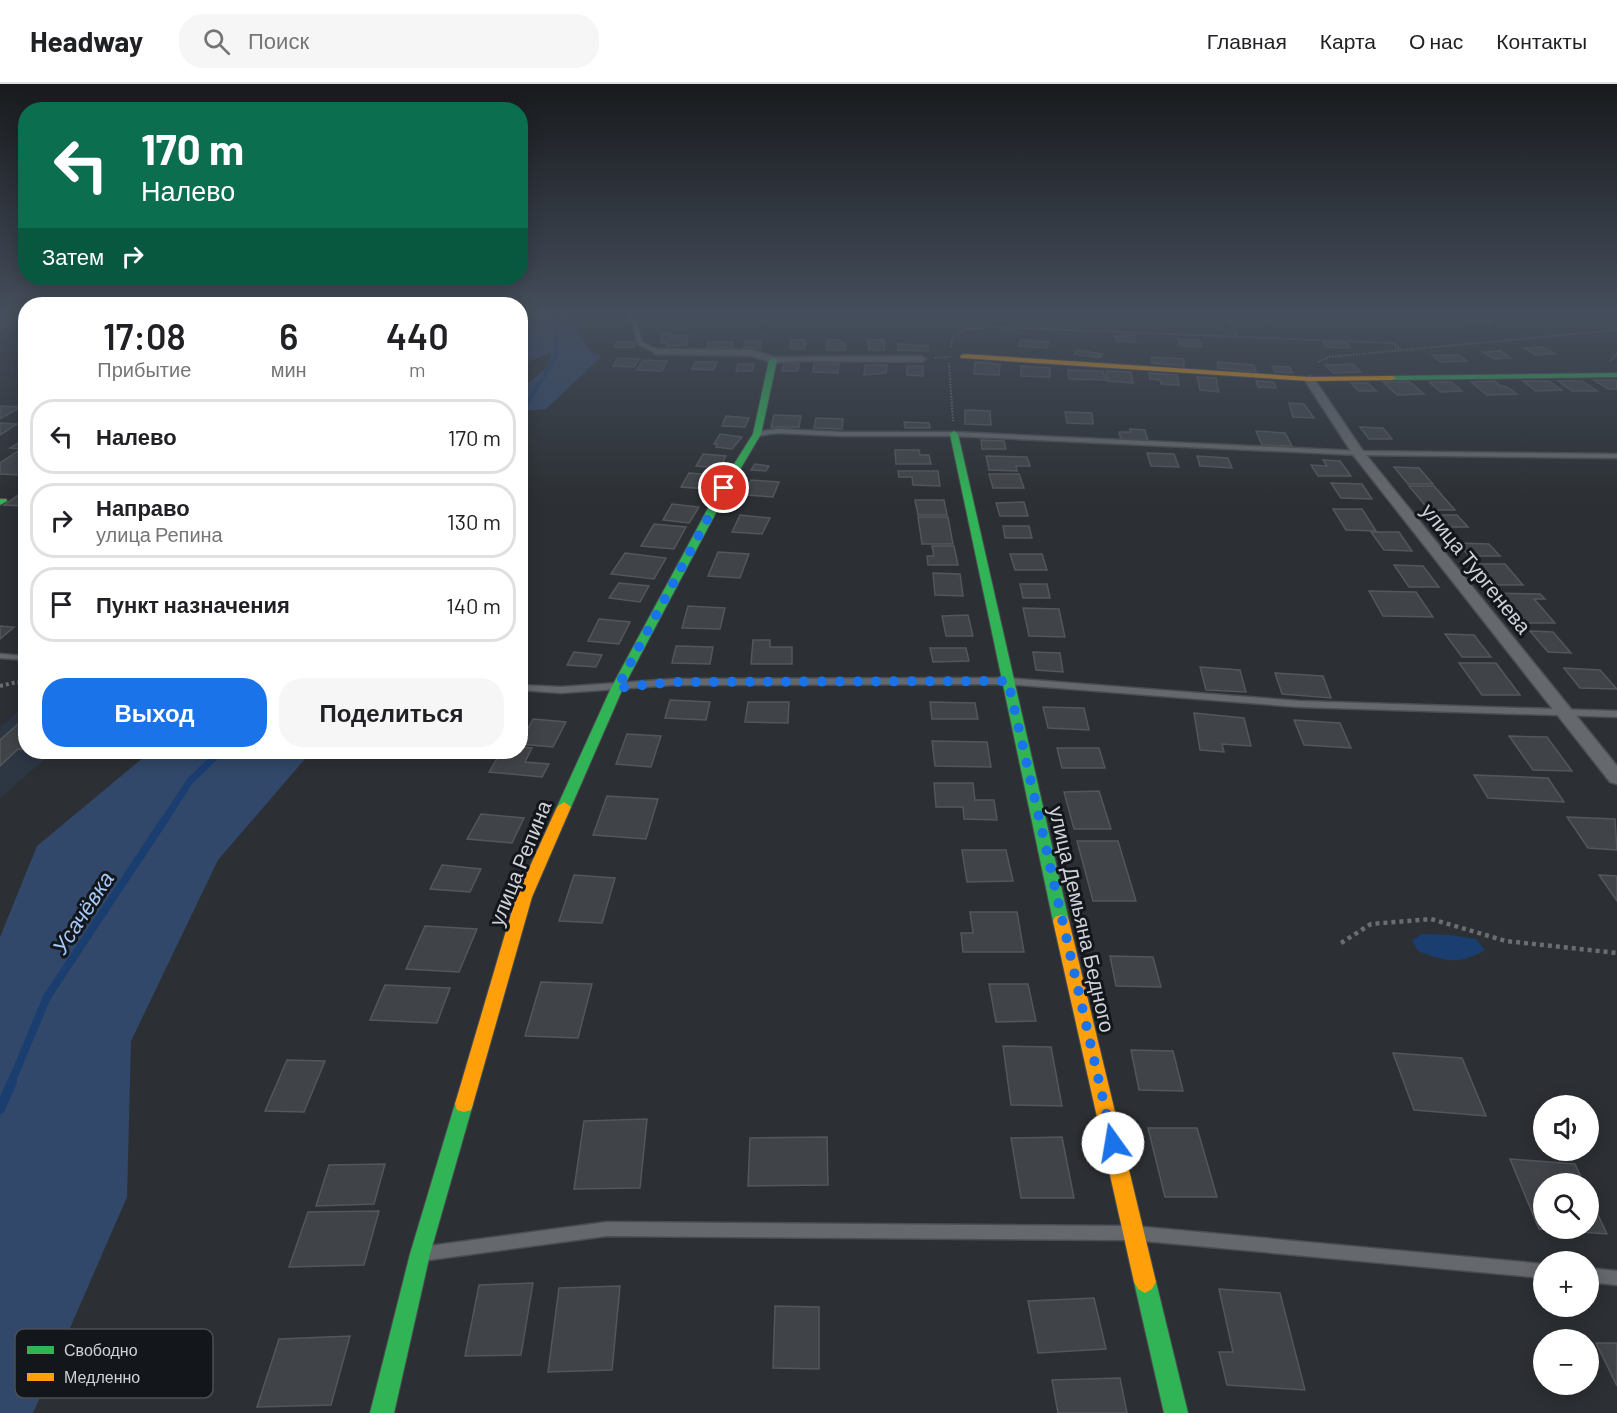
<!DOCTYPE html>
<html lang="ru">
<head>
<meta charset="utf-8">
<style>
  :root { --surface:#fff; --page:#f6f6f6; --text:#202124; --muted:#757577; --line:#e0e0e0; --accent:#1a73e8 }
  body { margin:0; font-family:Barlow,sans-serif; background:var(--page); color:var(--text); height:100vh; display:flex; flex-direction:column; font-size:22px; white-space:nowrap }
  * { box-sizing:border-box; margin:0 }
  p { font-size:20px; color:var(--muted) }
  .icon { flex:none; width:33px; height:33px; fill:none; stroke:currentColor; stroke-width:2; stroke-linecap:round; stroke-linejoin:round }
  .map { position:relative; flex:1; overflow:hidden }
  .details { position:absolute; left:18px; top:213px; width:510px; height:462px; display:flex; flex-direction:column; background:var(--surface); border-radius:24px; box-shadow:0 3px 15px #0003 }
  .details>* { flex:none }
  .banner { position:absolute; left:18px; top:18px; width:510px; height:183px; border-radius:24px; box-shadow:0 3px 15px #0003; background:#0b6e4f; color:#fff; overflow:hidden }
  .fabs { position:absolute; left:1533px; top:1011px; display:grid; gap:12px }
  .fabs a { display:grid; place-items:center; width:66px; height:66px; border-radius:50%; background:var(--surface); box-shadow:0 3px 15px #0003; font-size:30px }
  .pin { position:absolute; display:grid; place-items:center; width:51px; height:51px; color:#fff; margin:-26px; border:3px solid #fff; border-radius:50%; box-shadow:0 2px 6px #0007 }
  .me { position:absolute; width:66px; margin:-33px; rotate:347deg; stroke-linejoin:round; filter:drop-shadow(0 0 4px #0008) }
  .turn { display:flex; align-items:center; gap:21px; height:126px; padding:0 24px; font-size:27px }
  .turn .icon { width:78px; height:78px; stroke-width:2.5 }
  .turn b { display:block; font-size:42px; line-height:51px }
  .then { display:flex; align-items:center; height:57px; padding:0 24px; background:#0003; gap:12px; font-size:22px }
  .eta { display:flex; justify-content:space-evenly; align-items:center; height:102px; text-align:center }
  .eta b { font-size:36px; font-weight:600; line-height:42px }
  .cta { display:flex; gap:12px; margin-top:auto; padding:12px 24px }
  .cta a { flex:1; height:69px; border-radius:24px; background:var(--accent); color:#fff; font-size:24px; font-weight:600; line-height:69px; text-align:center }
  .cta a+a { background:var(--page); color:var(--text) }
  ul { padding:0; list-style:none }
  li { display:flex; align-items:center; gap:18px; height:75px; margin:0 12px 9px; padding:0 12px; border:3px solid var(--line); border-radius:24px }
  li div { flex:1 }
  li b { display:block; font-size:22px }
  li em { font-style:normal }
  header { display:flex; align-items:center; gap:36px; box-sizing:border-box; height:84px; padding:0 30px; background:var(--surface); border-bottom:2px solid var(--line) }
  header strong { font-size:28px }
  nav { display:flex; gap:33px; margin-inline-start:auto; font-size:21px }
  .search { width:420px; height:54px; background:var(--page); display:flex; align-items:center; gap:15px; box-sizing:border-box; padding:0 21px; border-radius:24px; color:var(--muted); font-size:22px }
  .map>svg:first-child { display:block }
  .built { fill:#2d3744 }
  .green { fill:#31486a }
  .water { fill:#1b3e70 }
  .lines { fill:none; stroke-linecap:round; stroke-linejoin:round }
  .stream-far3 { stroke:#1b3e70; stroke-width:4 }
  .stream-far2 { stroke:#1b3e70; stroke-width:7 }
  .stream-far1 { stroke:#1b3e70; stroke-width:8 }
  .stream { stroke:#1b3e70; stroke-width:10 }
  .building { fill:#404448; stroke:#53565a; stroke-width:1.5 }
  .lane-casing { stroke:#4a4d51; stroke-width:3 }
  .street-casing { stroke:#4a4d51; stroke-width:3 }
  .fast-casing { stroke:#4a4d51; stroke-width:2 }
  .slow-casing { stroke:#4a4d51; stroke-width:2 }
  .path-far2 { stroke:#6b6d70; stroke-width:2; stroke-dasharray:1.5 1.5; stroke-linecap:butt }
  .path-far1 { stroke:#6b6d70; stroke-width:4; stroke-dasharray:3 3; stroke-linecap:butt }
  .path { stroke:#6b6d70; stroke-width:4.5; stroke-dasharray:4 4; stroke-linecap:butt }
  .lane { fill:#65686c; fill-rule:evenodd }
  .street { fill:#65686c; fill-rule:evenodd }
  .fast { fill:#30b455; fill-rule:evenodd }
  .slow { fill:#ff9f0a; fill-rule:evenodd }
  .route { stroke:#1a73e8; stroke-width:10; stroke-dasharray:0 18 }
  .labels { text-anchor:middle; dominant-baseline:central; stroke-width:6; stroke-linejoin:round; paint-order:stroke }
  .street-label { font-size:21px; fill:#ced2d9; stroke:#13161b }
  .water-label { font-size:22px; font-style:italic; fill:#a5c8fa; stroke:#13161b }
  .key { fill:#13161b; stroke:#4b4e54; stroke-width:1.5 }
  .key-label { font-size:16px; fill:#ced2d9 }
</style>
</head>
<body>
<header>
<strong>Headway</strong>
<div class="search"><svg class="icon" aria-label="search" viewBox="0 0 24 24"><circle cx="10" cy="10" r="6"/><path d="M15 15l6 6"/></svg>Поиск</div>
<nav><a>Главная</a><a>Карта</a><a>О нас</a><a>Контакты</a></nav>
</header>
<div class="map">
<svg width="1617" height="1329" viewBox="0 0 1617 1329">
  <rect width="100%" height="100%" fill="#2c3034"/>
  <path class="built" d="M25,622L26,668H53L0,714V643Z"/>
  <g class="green">
    <path d="M530,231H569L590,267L602,272L546,325L522,327L521,305L551,280V269L521,280V242L527,240Z"/>
    <path d="M150,668H311L218,776L131,957L127,1113L33,1329H0V853L37,762Z"/>
  </g>
  <path class="water" d="M1422,850L1450,851L1476,855L1485,866C1458,881 1447,878 1418,867L1412,856Z"/>
  <g class="lines">
    <path class="stream-far3" d="M520,330L556,273V231"/>
    <path class="stream-far2" d="M164,737L190,697L220,668"/>
    <path class="stream-far1" d="M11,999L47,913L165,735"/>
    <path class="stream" d="M0,1025L12,998"/>
  </g>
  <g class="building">
    <path d="M7,231H26L0,246V235Z"/>
    <path d="M1464,231L1486,232L1491,240L1468,238Z"/>
    <path d="M662,249H671L670,252H688L687,261L666,262L667,259H661Z"/>
    <path d="M1115,252H1134L1136,258L1117,257Z"/>
    <path d="M1178,255L1199,256L1202,263L1181,262Z"/>
    <path d="M791,256H805V265H790Z"/>
    <path d="M828,256H841L842,259H845V266H827Z"/>
    <path d="M868,256H884V266H869Z"/>
    <path d="M1021,256L1049,258L1047,264L1019,262Z"/>
    <path d="M746,257H762L760,264H743Z"/>
    <path d="M617,258H636L634,263H614Z"/>
    <path d="M708,258H733L732,264H707Z"/>
    <path d="M1323,258L1347,259L1350,264L1326,263Z"/>
    <path d="M898,260L928,262V267L898,266Z"/>
    <path d="M1543,263L1555,270L1536,271L1524,264Z"/>
    <path d="M1077,266L1103,270L1100,274L1074,270Z"/>
    <path d="M1500,267L1511,274L1494,275L1483,268Z"/>
    <path d="M1432,271H1459L1467,277L1441,278Z"/>
    <path d="M1152,273L1184,275V282L1152,279Z"/>
    <path d="M618,274L639,275L634,283L613,282Z"/>
    <path d="M643,276L667,277L662,287L637,286Z"/>
    <path d="M695,278H717L714,286L692,285Z"/>
    <path d="M975,278L1000,280L999,291L974,290Z"/>
    <path d="M1217,278L1254,281L1256,288L1218,284Z"/>
    <path d="M784,279L799,280L798,287H782Z"/>
    <path d="M738,280H754L752,287H736Z"/>
    <path d="M814,280H839L838,289L813,288Z"/>
    <path d="M1353,280L1361,288L1333,289L1325,281Z"/>
    <path d="M865,281H887L886,289L864,291Z"/>
    <path d="M907,282H923V292L907,291Z"/>
    <path d="M1021,282L1050,284V293L1021,292Z"/>
    <path d="M1272,282L1289,283L1293,289L1275,288Z"/>
    <path d="M1068,286L1103,287L1105,296L1069,295Z"/>
    <path d="M1106,287L1131,288L1133,299L1107,297Z"/>
    <path d="M1149,289L1177,291L1179,301L1161,300L1160,296L1150,295Z"/>
    <path d="M1197,293L1216,294L1219,308L1200,306Z"/>
    <path d="M1594,296H1616L1617,305H1608Z"/>
    <path d="M1256,297L1274,298L1276,304L1258,303Z"/>
    <path d="M1495,297L1500,302H1505L1517,310L1487,311L1471,298Z"/>
    <path d="M1523,297H1549L1562,306L1536,307Z"/>
    <path d="M1558,297H1582L1597,307H1572Z"/>
    <path d="M1383,298H1410L1424,310L1397,311Z"/>
    <path d="M1429,298H1451L1462,307L1441,308Z"/>
    <path d="M1351,299H1368L1376,307H1359Z"/>
    <path d="M1289,319L1304,320L1314,334L1293,333Z"/>
    <path d="M0,322L21,323L0,335Z"/>
    <path d="M965,326L990,327L991,341L965,340Z"/>
    <path d="M1065,328L1092,329L1093,340L1067,339Z"/>
    <path d="M774,331L801,332L799,343H771Z"/>
    <path d="M726,332L749,334L745,343L722,342Z"/>
    <path d="M816,334L843,335L842,345L814,344Z"/>
    <path d="M904,338L929,339L930,344H905Z"/>
    <path d="M0,339L17,340L0,351Z"/>
    <path d="M1360,343L1383,344L1392,355H1369Z"/>
    <path d="M1130,345L1145,346L1148,357L1121,356L1119,348H1131Z"/>
    <path d="M1256,347L1285,349L1292,362L1262,361Z"/>
    <path d="M720,350L742,353L732,365L716,363L717,360H714Z"/>
    <path d="M26,354V386L19,391L0,390V379L21,365L10,364Z"/>
    <path d="M981,356L1004,357L1006,365H982Z"/>
    <path d="M895,366H919L920,371H929L931,380H896Z"/>
    <path d="M1147,369L1174,370L1179,383L1151,382Z"/>
    <path d="M703,370L726,372L720,384L696,382Z"/>
    <path d="M986,372L1027,373L1030,382H1016L1017,387L989,386Z"/>
    <path d="M1197,372L1228,374L1232,384L1200,382Z"/>
    <path d="M1323,376L1340,377L1351,392H1318L1311,381L1327,382Z"/>
    <path d="M755,380L769,382L766,387L751,386Z"/>
    <path d="M1394,383L1419,384L1433,400H1408Z"/>
    <path d="M898,387H938L940,402L913,401L912,393H899Z"/>
    <path d="M689,389L715,391L707,405L681,403Z"/>
    <path d="M989,390H1019L1024,404H993Z"/>
    <path d="M751,396L779,398L773,413L745,411Z"/>
    <path d="M1331,399L1362,400L1372,415L1341,414Z"/>
    <path d="M1409,402H1434L1455,426H1429Z"/>
    <path d="M26,406V422L4,421Z"/>
    <path d="M915,416H944L947,431H918Z"/>
    <path d="M1024,418L1028,432H1000L996,419Z"/>
    <path d="M672,420L699,423L689,439L663,436Z"/>
    <path d="M1333,425H1362L1376,447L1346,446Z"/>
    <path d="M740,431L770,434L762,450L732,448Z"/>
    <path d="M1434,431H1457L1468,443H1444Z"/>
    <path d="M918,433H948L953,460H922Z"/>
    <path d="M654,440L686,443L674,465L641,462Z"/>
    <path d="M1003,442H1029L1032,454H1005Z"/>
    <path d="M1371,448H1399L1412,467L1384,466Z"/>
    <path d="M1458,459L1489,460L1500,472H1469Z"/>
    <path d="M932,462H954L958,481H928L927,472H934Z"/>
    <path d="M718,468L749,470L740,494L708,492Z"/>
    <path d="M625,469L666,474L654,495L611,490Z"/>
    <path d="M1010,470H1042L1047,486H1015Z"/>
    <path d="M1475,480H1505L1523,501H1492Z"/>
    <path d="M1394,481L1423,482L1439,503H1409Z"/>
    <path d="M933,489L960,490L963,512L935,511Z"/>
    <path d="M619,499L649,502L640,518L609,514Z"/>
    <path d="M1020,500H1047L1050,514H1023Z"/>
    <path d="M1369,507L1416,508L1433,533L1383,532Z"/>
    <path d="M1492,509L1540,510L1545,515H1534L1555,539H1523L1504,516H1498Z"/>
    <path d="M688,522L725,524L720,545L682,544Z"/>
    <path d="M1023,524L1059,525L1065,553L1029,552Z"/>
    <path d="M968,531L973,552H946L942,532Z"/>
    <path d="M599,535L630,538L619,560L588,557Z"/>
    <path d="M0,542L14,543L0,555Z"/>
    <path d="M1530,547L1553,548L1571,569L1548,568Z"/>
    <path d="M1445,550L1474,551L1491,573H1462Z"/>
    <path d="M753,556H770V563H792V580H751Z"/>
    <path d="M676,562L713,563L710,580L672,579Z"/>
    <path d="M930,564H966L969,577L933,578Z"/>
    <path d="M574,568L602,571L596,583L567,581Z"/>
    <path d="M1033,568L1060,569L1063,588L1036,586Z"/>
    <path d="M1459,579H1496L1520,611H1482Z"/>
    <path d="M1200,583L1240,586L1246,608L1206,606Z"/>
    <path d="M1564,584L1600,586L1617,605L1580,604Z"/>
    <path d="M1275,589L1323,592L1331,614L1282,610Z"/>
    <path d="M670,616L710,618L706,636L665,634Z"/>
    <path d="M748,618H789L788,639L745,638Z"/>
    <path d="M930,618L975,619L978,635H932Z"/>
    <path d="M1043,623L1084,624L1089,646L1048,644Z"/>
    <path d="M1194,629L1244,634L1251,662L1222,660L1224,668L1200,666Z"/>
    <path d="M26,633V666L18,665L0,682V656Z"/>
    <path d="M533,635L566,638L553,663L520,660Z"/>
    <path d="M1294,636L1340,639L1351,664L1304,661Z"/>
    <path d="M627,650L661,652L651,683L616,680Z"/>
    <path d="M1509,652L1547,653L1572,687L1533,686Z"/>
    <path d="M932,657L987,658L991,683L935,682Z"/>
    <path d="M520,663L532,664L525,678L549,680L542,693L489,688L501,668H520Z"/>
    <path d="M1057,664H1099L1105,684H1062Z"/>
    <path d="M1474,691L1548,694L1564,718L1488,714Z"/>
    <path d="M934,699H973L975,716H994L997,736L964,735L963,723H936Z"/>
    <path d="M1099,707L1111,745H1074L1064,708Z"/>
    <path d="M607,712L658,715L646,755L593,751Z"/>
    <path d="M481,730L524,734L512,759L467,755Z"/>
    <path d="M1567,733L1615,735L1617,766L1588,764Z"/>
    <path d="M1077,757H1118L1136,817H1093Z"/>
    <path d="M962,766H1006L1013,797L967,798Z"/>
    <path d="M442,781L481,785L470,808L430,805Z"/>
    <path d="M574,791L615,794L602,839L559,837Z"/>
    <path d="M1599,791L1617,792V817Z"/>
    <path d="M970,828H1017L1024,868H963L961,849H973Z"/>
    <path d="M425,842L477,845L459,888L406,885Z"/>
    <path d="M1110,872L1153,873L1161,903L1116,902Z"/>
    <path d="M541,898L592,900L578,954L525,952Z"/>
    <path d="M989,900H1028L1036,937L996,938Z"/>
    <path d="M385,901L450,904L437,939L370,936Z"/>
    <path d="M1003,962L1051,963L1062,1022L1011,1021Z"/>
    <path d="M1131,966L1173,967L1183,1007L1139,1006Z"/>
    <path d="M1393,969L1462,974L1486,1032L1414,1026Z"/>
    <path d="M287,976L325,977L304,1028L265,1027Z"/>
    <path d="M647,1035L640,1104L574,1105L584,1037Z"/>
    <path d="M1148,1044H1197L1217,1113H1165Z"/>
    <path d="M827,1053L828,1101L748,1102L750,1054Z"/>
    <path d="M1062,1053L1074,1114H1021L1011,1054Z"/>
    <path d="M1510,1075L1575,1080L1584,1100H1544V1144H1588V1110L1607,1150L1539,1145Z"/>
    <path d="M385,1080L374,1120L316,1122L329,1081Z"/>
    <path d="M379,1127L364,1181L289,1183L308,1128Z"/>
    <path d="M533,1199L521,1271L465,1272L479,1201Z"/>
    <path d="M620,1202L612,1286L548,1288L559,1204Z"/>
    <path d="M1219,1205L1280,1209L1305,1306L1227,1301L1219,1268H1233Z"/>
    <path d="M1094,1214L1106,1265L1038,1269L1028,1217Z"/>
    <path d="M775,1222L819,1223V1285L773,1284Z"/>
    <path d="M350,1252L331,1321L257,1323L279,1255Z"/>
    <path d="M1596,1259H1617V1302Z"/>
    <path d="M1120,1294L1127,1329H1058L1052,1296Z"/>
  </g>
  <g class="lines">
    <g class="lane-casing">
      <g id="lane">
        <path d="M627,231H632L635,235L642,258L660,267V269H656L638,260L631,235Z"/>
        <path d="M777,345L842,348H954L1358,367L1617,370V374L1358,371L954,352H842L777,349L757,352L754,350L757,348Z"/>
        <path d="M0,570L26,572V576L0,574Z"/>
        <path d="M1008,594L1299,617L1617,627V633L1299,623L1008,600L673,601L561,609L520,606V601L561,603L673,595Z"/>
        <path d="M607,1138L1124,1142L1129,1144L1131,1149L1129,1154L1124,1156L607,1152L429,1176L424,1174L422,1169L424,1164L429,1162Z"/>
        <path d="M1144,1143L1544,1180V1194L1144,1157L1139,1155L1137,1150L1139,1145Z"/>
        <path d="M1588,1184L1617,1187V1201L1588,1198Z"/>
      </g>
    </g>
    <g class="street-casing">
      <g id="street">
        <path d="M658,265L753,266L774,273L921,272L926,275L921,278L801,277L773,279L752,272L654,270V266Z"/>
        <path d="M1309,292L1313,293L1363,367L1617,682V700L1610,698L1354,372L1304,295Z"/>
      </g>
    </g>
    <g class="fast-casing">
      <g id="fast">
        <path d="M773,274L777,276L761,350L729,404L623,604L571,723L569,726H559L557,723L611,604L719,404L753,350L769,276Z"/>
        <path d="M1617,289V293L1392,296L1388,294L1392,292Z"/>
        <path d="M954,347L958,350L1069,837L1067,841L1061,843L1055,841L1053,837L950,350Z"/>
        <path d="M0,415H6L7,417L0,421Z"/>
        <path d="M464,1012L471,1014L473,1020L430,1170L394,1329H370L410,1170L455,1020L457,1014Z"/>
        <path d="M1145,1187L1152,1191L1156,1198L1188,1329H1164L1134,1198L1138,1191Z"/>
      </g>
    </g>
    <g class="slow-casing">
      <g id="slow">
        <path d="M964,270L1309,293L1392,292L1396,294L1392,296L1309,297L961,274L960,272Z"/>
        <path d="M564,718L571,723L532,813L473,1020L471,1026L464,1028L457,1026L455,1020L516,813L557,723Z"/>
        <path d="M1061,831L1067,833L1069,837L1156,1198L1152,1205L1145,1209L1138,1205L1134,1198L1053,837L1055,833Z"/>
      </g>
    </g>
    <g class="path-far2">
      <path d="M1226,231L1237,252"/>
      <path d="M951,263L952,255L963,246L992,243L1393,259L1400,266"/>
      <path d="M935,274L951,273"/>
      <path d="M1610,277L1617,269"/>
      <path d="M1318,278L1329,273L1617,246"/>
      <path d="M949,279L953,337"/>
    </g>
    <path class="path-far1" d="M0,602L17,598L26,599"/>
    <path class="path" d="M1341,859L1371,840L1431,835L1506,857L1617,869"/>
    <use href="#lane" class="lane"/>
    <use href="#street" class="street"/>
    <use href="#fast" class="fast"/>
    <use href="#slow" class="slow"/>
  </g>
  <linearGradient id="sky" x2="0" y2="1"><stop stop-color="#181a1d"/><stop offset="0.55" stop-color="#454e5c"/><stop offset="1" stop-color="#454e5c" stop-opacity="0"/></linearGradient>
  <rect width="1617" height="417" fill="url(#sky)"/>
  <g class="lines">
    <path class="route" d="M724,404L617,604L673,598L1008,597L1113,1059"/>
  </g>
  <g class="labels">
    <g class="street-label">
      <text transform="translate(1477 484) rotate(51)">улица Тургенева</text>
      <text transform="translate(519 779) rotate(-68)">улица Репина</text>
      <text transform="translate(1083 835) rotate(77)">улица Демьяна Бедного</text>
    </g>
    <g class="water-label">
      <text transform="translate(82 828) rotate(-57)">Усачёвка</text>
    </g>
  </g>
  <rect x="15" y="1245" width="198" height="69" rx="9" class="key"/>
  <rect x="27" y="1262" width="27" height="8" fill="#30b455"/>
  <rect x="27" y="1289" width="27" height="8" fill="#ff9f0a"/>
  <g class="key-label">
    <text x="64" y="1272">Свободно</text>
    <text x="64" y="1299">Медленно</text>
  </g>
</svg>
<div class="fabs">
<a><svg class="icon" aria-label="sound" viewBox="0 0 24 24"><path d="M4 9h4l5-4v14l-5-4H4zM17 9q2 3 0 6"/></svg></a>
<a><svg class="icon" aria-label="search" viewBox="0 0 24 24"><circle cx="10" cy="10" r="6"/><path d="M15 15l6 6"/></svg></a>
<a>+</a>
<a>−</a>
</div>
<div class="pin" style="left:724px;top:404px;background:#d93025"><svg class="icon" aria-label="arrive" viewBox="0 0 24 24"><path d="M6 21V4h12l-3 4 3 4H6"/></svg></div>
<svg class="me" style="left:1113px;top:1059px" viewBox="-20 -20 40 40"><circle r="19" fill="#fff"/><path d="M0-13L10 11 0 6-10 11z" fill="#1a73e8"/></svg>
<div class="banner">
<div class="turn"><svg class="icon" aria-label="left" viewBox="0 0 24 24"><path d="M17 20v-9H6M10 6l-5 5 5 5"/></svg><div><b>170 m</b>Налево</div></div>
<div class="then">Затем<svg class="icon" aria-label="right" viewBox="0 0 24 24"><path d="M7 20v-9h11M14 6l5 5-5 5"/></svg></div>
</div>
<section class="details">
<div class="eta">
<div><b>17:08</b><p>Прибытие</p></div>
<div><b>6</b><p>мин</p></div>
<div><b>440</b><p>m</p></div>
</div>
<ul>
<li><svg class="icon" aria-label="left" viewBox="0 0 24 24"><path d="M17 20v-9H6M10 6l-5 5 5 5"/></svg><div><b>Налево</b></div><em>170 m</em></li>
<li><svg class="icon" aria-label="right" viewBox="0 0 24 24"><path d="M7 20v-9h11M14 6l5 5-5 5"/></svg><div><b>Направо</b><p>улица Репина</p></div><em>130 m</em></li>
<li><svg class="icon" aria-label="arrive" viewBox="0 0 24 24"><path d="M6 21V4h12l-3 4 3 4H6"/></svg><div><b>Пункт назначения</b></div><em>140 m</em></li>
</ul>
<div class="cta"><a>Выход</a><a>Поделиться</a></div>
</section>
</div>
</body>
</html>
